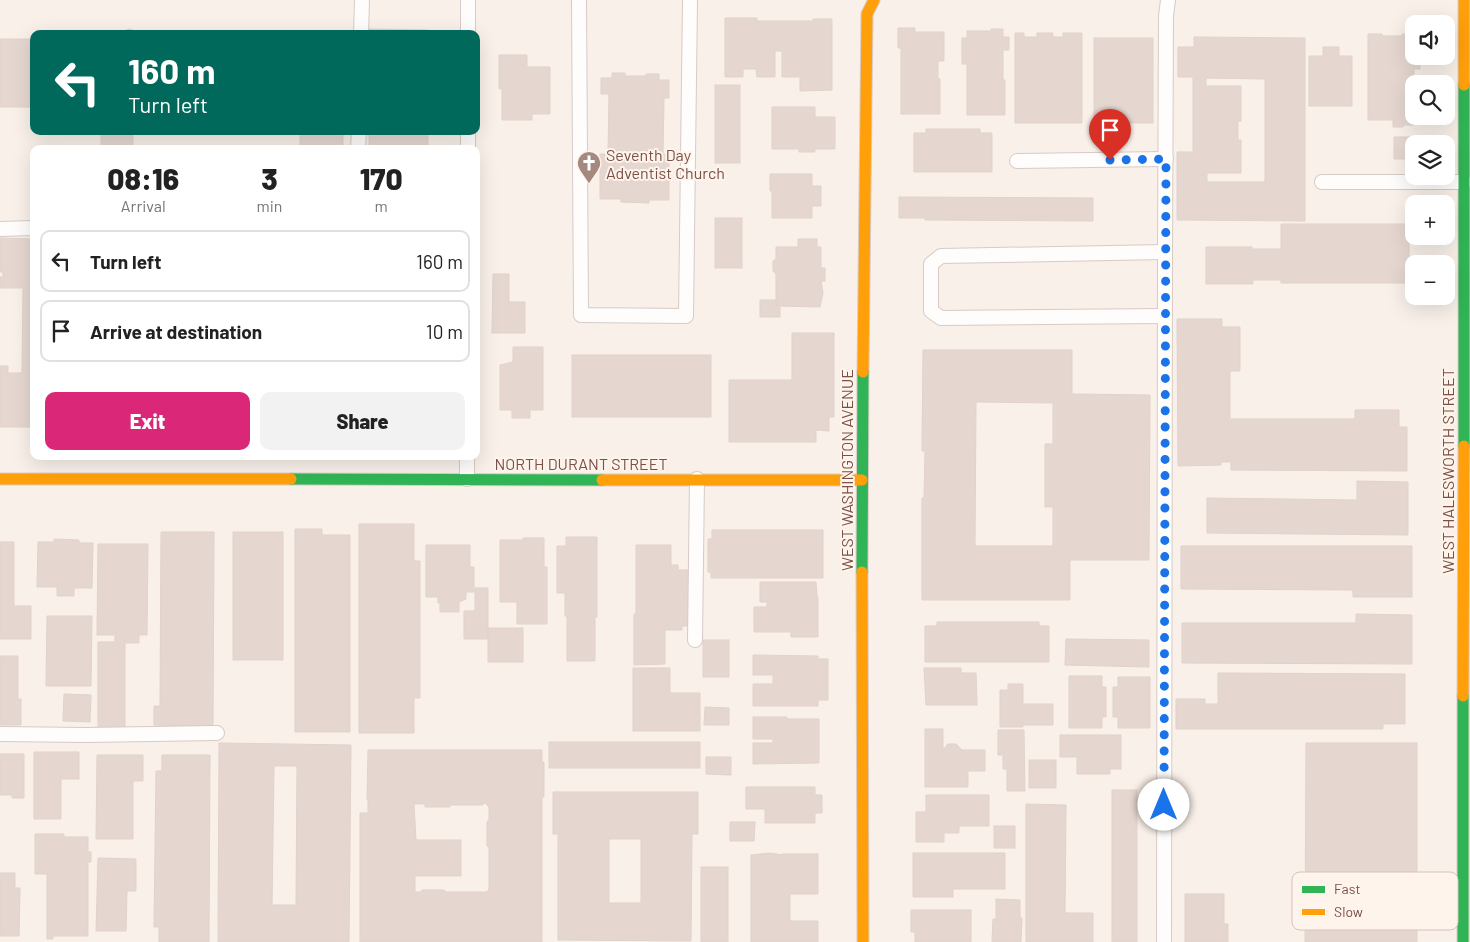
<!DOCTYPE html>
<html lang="en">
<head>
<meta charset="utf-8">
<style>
  :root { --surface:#fff; --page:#f2f2f2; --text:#222; --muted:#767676; --line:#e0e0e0; --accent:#db2777 }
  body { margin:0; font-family:Barlow,sans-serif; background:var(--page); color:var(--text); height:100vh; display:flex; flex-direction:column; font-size:19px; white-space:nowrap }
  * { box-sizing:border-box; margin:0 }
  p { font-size:16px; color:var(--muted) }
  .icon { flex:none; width:28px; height:28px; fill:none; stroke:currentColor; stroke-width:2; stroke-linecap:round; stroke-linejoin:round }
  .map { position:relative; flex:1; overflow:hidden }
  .details { position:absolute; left:30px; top:145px; width:450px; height:315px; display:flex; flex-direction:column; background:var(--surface); border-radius:10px; box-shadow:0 5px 20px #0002 }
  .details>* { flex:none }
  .guide { position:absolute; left:30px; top:30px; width:450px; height:105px; border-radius:10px; box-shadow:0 5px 20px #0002; background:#00695c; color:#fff; overflow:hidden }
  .fabs { position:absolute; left:1405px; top:15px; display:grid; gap:10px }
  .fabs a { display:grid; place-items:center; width:50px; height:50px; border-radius:10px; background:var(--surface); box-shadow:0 5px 20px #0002; font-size:25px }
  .pin { position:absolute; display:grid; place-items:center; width:42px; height:42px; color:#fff; margin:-51px -21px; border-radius:50% 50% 50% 0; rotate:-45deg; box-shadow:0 0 5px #0007 }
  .pin .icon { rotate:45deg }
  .me { position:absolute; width:55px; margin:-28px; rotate:0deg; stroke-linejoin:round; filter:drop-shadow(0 0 4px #0008) }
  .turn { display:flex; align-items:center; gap:18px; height:105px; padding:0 15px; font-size:22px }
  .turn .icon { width:65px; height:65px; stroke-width:2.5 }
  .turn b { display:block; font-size:35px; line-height:42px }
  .eta { display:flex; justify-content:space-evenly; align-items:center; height:85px; text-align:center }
  .eta b { font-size:30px; font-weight:800; line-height:35px }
  .action { display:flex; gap:10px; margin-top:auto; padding:10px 15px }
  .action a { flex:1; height:58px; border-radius:10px; background:var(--accent); color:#fff; font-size:20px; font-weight:800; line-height:58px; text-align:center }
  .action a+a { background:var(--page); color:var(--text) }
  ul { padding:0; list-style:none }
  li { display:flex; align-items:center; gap:15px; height:62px; margin:0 10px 8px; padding:0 5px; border:2px solid var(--line); border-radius:10px }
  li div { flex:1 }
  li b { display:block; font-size:19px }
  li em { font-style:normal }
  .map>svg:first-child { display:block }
  .building { fill:#e5d7d0; stroke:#e1d2cb; fill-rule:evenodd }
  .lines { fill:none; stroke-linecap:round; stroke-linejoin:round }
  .lane-casing { stroke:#d6cbc6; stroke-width:16 }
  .fast-casing { stroke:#d9ccc7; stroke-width:13 }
  .slow-casing { stroke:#d9ccc7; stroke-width:13 }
  .lane { stroke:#fefdfc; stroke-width:14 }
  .fast { stroke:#30b455; stroke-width:11 }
  .slow { stroke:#ff9f0a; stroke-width:11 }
  .route { stroke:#1a73e8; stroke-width:9; stroke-dasharray:0 16.2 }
  .labels { text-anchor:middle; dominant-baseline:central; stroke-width:4; stroke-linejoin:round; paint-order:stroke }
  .poi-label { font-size:16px; fill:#795147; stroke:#fff4ec; text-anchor:start }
  .street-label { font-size:16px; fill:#795147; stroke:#fff4ec }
  .key { fill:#fff4ec; stroke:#d7c3ba; stroke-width:1 }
  .key-label { font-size:14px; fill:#795147 }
</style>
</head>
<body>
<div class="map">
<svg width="1470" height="942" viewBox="0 0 1470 942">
  <rect width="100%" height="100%" fill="#f8f0e9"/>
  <g class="building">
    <path d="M725,18H757V21H813V19H832V90L800,91V77H782V51H775V77H757L756,69H743V77H725Z"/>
    <path d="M898,28H915V32H944V61H938V79H940V114H901V48H898Z"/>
    <path d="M129,29L135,31V32L153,33V34H123L124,31Z"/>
    <path d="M369,29L429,30V34H369Z"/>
    <path d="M991,29H1003V37H1009V50H1003V80H1005V115H967V64H962V38H967V31H991Z"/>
    <path d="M1015,33H1024V37H1037V33H1053V37H1063V33H1082V123H1015Z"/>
    <path d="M1368,34H1382V36H1402V34H1414V56H1420V69H1414V125H1403V127H1393V120H1368Z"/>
    <path d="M1194,37L1305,38V221L1177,220V152H1193V77H1178V47H1194ZM1206,78L1265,79V182H1207V173H1241V140H1238V121H1241V86H1206Z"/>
    <rect x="1094" y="38" width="59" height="85"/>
    <rect x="0" y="39" width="30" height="68"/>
    <path d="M1323,47H1339V56H1352V106H1309V56H1323Z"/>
    <path d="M499,55H527V67H550V114H532V120H502V89H499Z"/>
    <path d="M612,73H625V76H646V74H659V80H669V98H664L663,154H669V200H649V203L621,202V199H600V154H608L609,94H601V78H612Z"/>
    <rect x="715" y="85" width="25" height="78"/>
    <path d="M772,107H815V117H835V149H815V152H799V149H772Z"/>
    <path d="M926,129H980V133H992V172H914V133H926Z"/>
    <rect x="101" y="131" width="32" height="18"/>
    <rect x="300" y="131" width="43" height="18"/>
    <rect x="369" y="131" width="59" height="18"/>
    <path d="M1394,137H1421V144H1414V159H1394Z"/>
    <path d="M770,174H812V186H821V206H812V218H772V191H770Z"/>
    <path d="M899,197L1093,198V221L925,220V218H899Z"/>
    <rect x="715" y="218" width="27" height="50"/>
    <path d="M1281,224H1409V283H1281V280H1253V284H1206V247H1252V249H1281Z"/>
    <path d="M0,238L34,239V427H0V366H8V373H22L23,288H0V277H3V272H0Z"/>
    <path d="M798,239H817V247H821V268H825V281H821L823,293L820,307L776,306V274L773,271V261L776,259V247H798Z"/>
    <path d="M493,274H509V302H525V333H492Z"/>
    <path d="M760,300H776V307H780V317H760Z"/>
    <path d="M1177,319H1222V327H1240V371H1230V462H1221V465L1178,466Z"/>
    <path d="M792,333H834V417H829V431L816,430V442H729V380H792Z"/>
    <path d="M513,347H543V410H530V418H512V410H500V365L513,362Z"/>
    <path d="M923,350H1072V394L1150,395L1149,560H1070V600H922V498H924L925,451H922ZM976,402L1053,403V444H1045V507H1053V546H975Z"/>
    <rect x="572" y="355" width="139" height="62"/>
    <path d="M1355,410H1399V427H1407V471L1231,470V419H1355Z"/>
    <path d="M1357,481L1408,482V535L1207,533V498L1357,500Z"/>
    <path d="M359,524H414V561H420V698H414V733H359Z"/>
    <path d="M295,529H322V535H350V732H295Z"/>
    <path d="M712,530H823V578H711V572H708V539H712Z"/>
    <path d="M161,532H214L213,726L154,725V706H160Z"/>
    <rect x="233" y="532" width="50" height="128"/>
    <path d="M566,537H597V617H595V661H567V616H565V593H557V546H566Z"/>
    <path d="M523,538H544V567H547V624H517V602H500V540H523Z"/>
    <path d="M54,539L79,540V543H93L92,588H74V596H57V587H37L38,542H54Z"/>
    <path d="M0,542H14V606H31V639H0Z"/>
    <path d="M98,544H148L147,635H139V643H125V728H98V642H115V635H97Z"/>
    <path d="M426,545H470V567H474V592H466V599L459,602V612H440V603H438V597H426Z"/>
    <path d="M636,545H671V565H678V570H691L690,626H682V630H665V664L634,665V614H636Z"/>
    <path d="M1181,546H1412V597H1353V590L1181,589Z"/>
    <path d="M760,582H816L817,597H818V637H791V632H754V607H767V602H760Z"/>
    <path d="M475,588H488V639H464V611H475Z"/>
    <path d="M1356,614L1412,615V664L1182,663V623H1356Z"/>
    <path d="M47,616H92L91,686H46Z"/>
    <path d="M937,622H1039V626H1049V662H925V626H937Z"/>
    <rect x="488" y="628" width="35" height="34"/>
    <path d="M1066,639L1149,640V667L1065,665Z"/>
    <rect x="703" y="640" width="26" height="37"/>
    <path d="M753,655L818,656V659H828V700H818V706H753V684H773V675H753Z"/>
    <path d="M0,656H18V699H21V725H0Z"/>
    <path d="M633,668H670V693H700V731H633Z"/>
    <path d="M924,668H961V673H976L977,705H926Z"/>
    <path d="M1218,673L1405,674V724H1383V729H1176V699H1205V704H1218Z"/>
    <path d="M1069,676H1102V687H1106V717H1102V728H1069Z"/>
    <path d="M1118,677H1150V728H1118V717H1113V687H1118Z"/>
    <path d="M1008,684H1023V704H1053V725H1023V727H1000V690H1008Z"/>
    <path d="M64,694L91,695L90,722L63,721Z"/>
    <path d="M705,707L729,708V725H704Z"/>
    <path d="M753,717H787V719H819V763L753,764V743H773V739H753Z"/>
    <path d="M925,729H943V750L948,744H956L962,750H985V771H968V787H925Z"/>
    <path d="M998,730H1024L1025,791H1007V769H1003V755H998Z"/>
    <path d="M1060,735H1121V769H1110V774H1077V757H1060Z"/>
    <rect x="549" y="742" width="151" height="26"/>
    <path d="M219,743L351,745L349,942H218ZM274,766H297L296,905H272Z"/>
    <path d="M1306,743H1417V942H1305Z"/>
    <path d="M368,750H542V762H544V797H542V942H360V813H368V800H367ZM483,803H485L489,807V819L487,822V846L489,848V890L486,892H446L444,890H422L421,892H415V876H461V840H416L414,804H425V807H450V805H483Z"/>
    <path d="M34,752H79V779H61V819H34Z"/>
    <path d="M0,754H24V798H12V795H0Z"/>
    <path d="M97,755H143V781H133V839H96Z"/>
    <path d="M162,755H210L209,942H159V927H154L156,771H162Z"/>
    <path d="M706,757H731V775L706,774Z"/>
    <rect x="1029" y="760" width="27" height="28"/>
    <path d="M746,787H815V795H822V813H815V823H765V809H746Z"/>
    <rect x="1112" y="790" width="25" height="152"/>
    <path d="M553,792H698V834H692L691,941L558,940V834H553ZM609,839H641V903H609Z"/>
    <path d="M926,795H989V826H959V833H944V842H916V812H926Z"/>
    <path d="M1026,804L1066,805L1065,913H1093V942H1026Z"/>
    <path d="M730,822H755L754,841H730Z"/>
    <rect x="994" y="826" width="21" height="22"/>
    <path d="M35,834H64V837H88V852H91V862H88V936H53V939H47V874H35Z"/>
    <path d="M769,853L782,855V854H818V894H790V921H818V942H751V855Z"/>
    <path d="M913,853H1005V889H953V897H913Z"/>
    <path d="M98,858L136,859V891H127L126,931H96Z"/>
    <rect x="701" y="867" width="27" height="75"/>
    <path d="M0,873H15V888H20L19,936H0Z"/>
    <path d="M1185,894H1224V924H1228V942H1185Z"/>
    <path d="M996,899L1020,900V918H1022L1021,942H992L993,919H996Z"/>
    <path d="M911,910H971V942H915V932H911Z"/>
  </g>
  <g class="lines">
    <g class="lane-casing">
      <g id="lane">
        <path d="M579,0L581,315L686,316L690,0"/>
        <path d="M361,34L362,0"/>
        <path d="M468,34V0"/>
        <path d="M358,149L359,131"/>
        <path d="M468,149V131"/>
        <path d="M1017,161L1166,159"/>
        <path d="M1322,182H1464"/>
        <path d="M0,229L34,228"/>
        <path d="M1165,252L941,256L931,264V311L941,318L1165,316"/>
        <path d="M467,479V456"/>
        <path d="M695,640L697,479"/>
        <path d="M0,734L86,735L217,733"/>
        <path d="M1164,942L1165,252L1166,16L1168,0"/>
      </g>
    </g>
    <g class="fast-casing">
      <g id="fast">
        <path d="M1464,446V85"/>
        <path d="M291,479L602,480"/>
        <path d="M862,572L863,372"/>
        <path d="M1463,942V696"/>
      </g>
    </g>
    <g class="slow-casing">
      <g id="slow">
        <path d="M1464,85V0"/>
        <path d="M863,372L867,14L874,0"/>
        <path d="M0,479H291"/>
        <path d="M602,480H862"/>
        <path d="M862,572L863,942"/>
        <path d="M1463,696L1464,446"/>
      </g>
    </g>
    <use href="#lane" class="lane"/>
    <use href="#fast" class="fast"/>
    <use href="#slow" class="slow"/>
  </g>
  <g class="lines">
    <path class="route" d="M1110,160L1166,159L1164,805"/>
  </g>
  <defs>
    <g id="church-pin" transform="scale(1.25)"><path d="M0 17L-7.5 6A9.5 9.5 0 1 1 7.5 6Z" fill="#a58980" stroke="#fff4ec"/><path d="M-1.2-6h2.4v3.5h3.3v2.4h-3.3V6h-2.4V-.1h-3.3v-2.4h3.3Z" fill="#fff"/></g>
  </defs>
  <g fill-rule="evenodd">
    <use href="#church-pin" x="589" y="163"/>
  </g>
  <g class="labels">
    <g class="poi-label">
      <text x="606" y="154">Seventh Day<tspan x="606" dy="18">Adventist Church</tspan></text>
    </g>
    <g class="street-label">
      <text x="581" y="463">NORTH DURANT STREET</text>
      <text transform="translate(846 470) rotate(-90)">WEST WASHINGTON AVENUE</text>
      <text transform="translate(1447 471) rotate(-90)">WEST HALESWORTH STREET</text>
    </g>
  </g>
  <rect x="1292" y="872" width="166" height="58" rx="8" class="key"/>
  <rect x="1302" y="886" width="23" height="7" fill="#30b455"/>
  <rect x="1302" y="909" width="23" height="6" fill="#ff9f0a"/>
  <g class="key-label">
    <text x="1334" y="894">Fast</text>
    <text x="1334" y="917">Slow</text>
  </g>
</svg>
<div class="fabs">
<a><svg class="icon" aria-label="sound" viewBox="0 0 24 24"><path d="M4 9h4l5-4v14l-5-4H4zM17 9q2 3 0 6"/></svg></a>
<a><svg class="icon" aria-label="search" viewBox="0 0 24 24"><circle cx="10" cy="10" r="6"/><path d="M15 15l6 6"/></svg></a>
<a><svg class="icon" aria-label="layers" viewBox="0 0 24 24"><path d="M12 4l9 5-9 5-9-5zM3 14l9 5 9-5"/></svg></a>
<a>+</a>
<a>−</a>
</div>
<div class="pin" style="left:1110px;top:160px;background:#d93025"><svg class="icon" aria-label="arrive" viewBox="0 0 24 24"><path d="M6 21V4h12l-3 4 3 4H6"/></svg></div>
<svg class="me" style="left:1164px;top:805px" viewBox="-20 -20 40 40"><circle r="19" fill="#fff"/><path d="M0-13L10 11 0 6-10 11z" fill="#1a73e8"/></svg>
<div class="guide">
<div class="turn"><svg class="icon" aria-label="left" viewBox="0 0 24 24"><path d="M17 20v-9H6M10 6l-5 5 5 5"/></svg><div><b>160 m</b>Turn left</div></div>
</div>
<section class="details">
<div class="eta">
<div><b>08:16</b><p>Arrival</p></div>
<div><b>3</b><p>min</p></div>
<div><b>170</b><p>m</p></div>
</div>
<ul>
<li><svg class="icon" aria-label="left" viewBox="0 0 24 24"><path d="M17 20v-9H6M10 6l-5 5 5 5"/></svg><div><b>Turn left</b></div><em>160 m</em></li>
<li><svg class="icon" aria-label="arrive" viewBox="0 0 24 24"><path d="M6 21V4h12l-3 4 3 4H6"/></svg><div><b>Arrive at destination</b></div><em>10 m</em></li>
</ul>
<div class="action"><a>Exit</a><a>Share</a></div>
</section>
</div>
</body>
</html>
